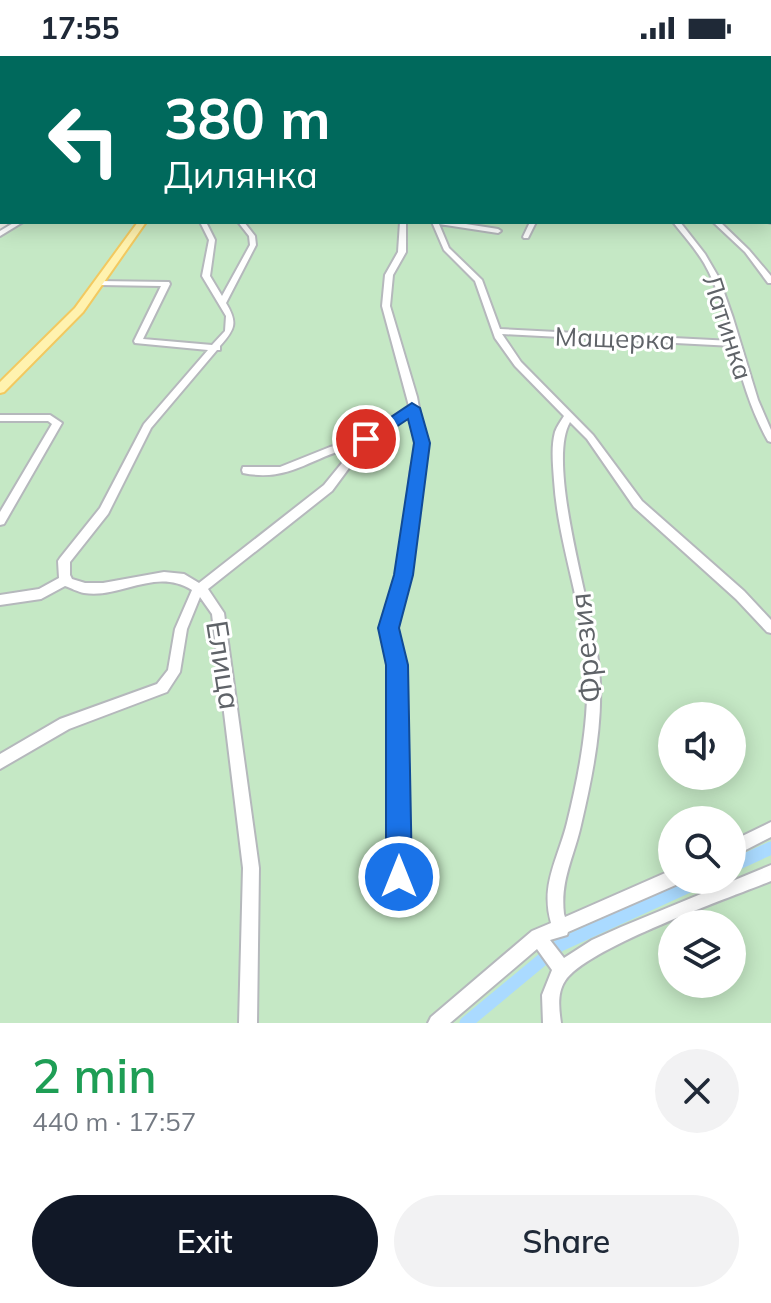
<!DOCTYPE html>
<html lang="en">
<head>
<meta charset="utf-8">
<style>
  :root { --surface:#fff; --page:#f2f2f3; --text:#1f2937; --muted:#747a83; --accent:#111827 }
  body { margin:0; font-family:Mulish,sans-serif; background:var(--page); color:var(--text); height:100vh; display:flex; flex-direction:column; font-size:30px; white-space:nowrap }
  * { box-sizing:border-box; margin:0 }
  p { font-size:26px; color:var(--muted) }
  .icon { flex:none; width:44px; height:44px; fill:none; stroke:currentColor; stroke-width:2; stroke-linecap:round; stroke-linejoin:round }
  .map { position:relative; height:967px; overflow:hidden }
  .sheet { display:flex; flex-direction:column; background:var(--surface); flex:1 }
  .sheet>* { flex:none }
  .banner { position:absolute; left:0px; top:0px; width:772px; height:168px; box-shadow:0 4px 20px #0003; background:#00695c; color:#fff; overflow:hidden }
  .fabs { position:absolute; left:658px; top:646px; display:grid; gap:16px }
  .fabs a { display:grid; place-items:center; width:88px; height:88px; border-radius:50%; background:var(--surface); box-shadow:0 4px 20px #0003; font-size:40px }
  .pin { position:absolute; display:grid; place-items:center; width:68px; height:68px; color:#fff; margin:-34px; border:4px solid #fff; border-radius:50%; box-shadow:0 2px 8px #0007 }
  .me { position:absolute; width:88px; margin:-44px; rotate:0deg; stroke-linejoin:round; filter:drop-shadow(0 0 6px #0008) }
  .turn { display:flex; align-items:center; gap:28px; height:168px; padding:0 32px; font-size:36px }
  .turn .icon { width:104px; height:104px; stroke-width:2.5 }
  .turn b { display:block; font-size:56px; line-height:68px }
  .round { display:grid; place-items:center; flex:none; width:84px; height:84px; border-radius:42px; background:var(--page) }
  .summary { display:flex; align-items:center; justify-content:space-between; height:136px; padding:0 32px }
  h1 { font-size:48px; font-weight:600; line-height:60px; color:#1e9e55 }
  .primary-button { display:flex; gap:16px; margin-top:auto; padding:16px 32px }
  .primary-button a { flex:1; height:92px; border-radius:48px; background:var(--accent); color:#fff; font-size:32px; font-weight:600; line-height:92px; text-align:center }
  .primary-button a+a { background:var(--page); color:var(--text) }
  .status { display:flex; justify-content:space-between; align-items:center; height:56px; padding:0 40px; background:var(--surface); direction:ltr }
  .status svg { height:22px; fill:currentColor }
  .map>svg:first-child { display:block }
  .green { fill:#c5e8c5; fill-rule:evenodd }
  .lines { fill:none; stroke-linecap:round; stroke-linejoin:round }
  .canal { stroke:#aadaff; stroke-width:13 }
  .river { fill:#aadaff; fill-rule:evenodd }
  .minor-casing { stroke:#b5b8bc; stroke-width:4 }
  .major-casing { stroke:#f2c960; stroke-width:4 }
  .minor { fill:#fff; fill-rule:evenodd }
  .major { fill:#fff2af; fill-rule:evenodd }
  .route { fill:#1a73e8; stroke:#114b97; stroke-width:2 }
  .labels { text-anchor:middle; dominant-baseline:central; stroke-width:6; stroke-linejoin:round; paint-order:stroke }
  .far-street-label { font-size:26px; fill:#5f6368; stroke:#fff }
  .street-label { font-size:30px; fill:#5f6368; stroke:#fff }
</style>
</head>
<body>
<div class="status"><b>17:55</b><svg viewBox="0 0 49 12"><path d="M0 12V9h3v3zM5 12V6h3v6zM10 12V3h3v9zM15 12V0h3v12zM26 1h20v11H26zM47 4h2v5h-2z"/></svg></div>
<div class="map">
<svg width="771" height="967" viewBox="0 0 771 967">
  <rect width="100%" height="100%" fill="#f1efe8"/>
  <path class="green" d="M771,107V967H0V178L22,166H770ZM672,660H732V720H672ZM672,764H732V824H672ZM672,868H732V928H672Z"/>
  <g class="lines">
    <g class="canal">
      <path d="M732,810L771,792"/>
      <path d="M466,967L560,889L702,824"/>
    </g>
    <path class="river" d="M757,0H771V4L770,2Z"/>
    <g class="minor-casing">
      <g id="minor">
        <path d="M48,0H52L50,2H46Z"/>
        <rect x="0" y="23" width="2" height="2"/>
        <rect x="0" y="34" width="2" height="3"/>
        <rect x="770" y="46" width="1" height="4"/>
        <rect x="770" y="72" width="1" height="4"/>
        <rect x="770" y="105" width="1" height="4"/>
        <path d="M770,162H771V167L768,166H770Z"/>
        <path d="M15,166H23L0,180V175Z"/>
        <path d="M200,166H206L215,184L210,220L222,240L250,189L249,180L238,166H244L255,180L256,189L226,247C238,267 235,273 220,290V294H217L151,372L108,458L70,506V519L72,523L85,527H103L164,516L184,518L199,527L324,429L355,391C313,399 291,427 243,417L242,414L243,411H280L330,391L361,383L409,350L382,250L385,219L398,196L400,166H406V196L393,219L390,250L417,341L427,394L421,412L410,519L394,572L403,609L407,821L405,827L399,829L393,827L391,821V609L382,572L398,519L411,412L417,394L410,357L369,385L332,435L208,533L224,557L259,812L257,967H239L243,812L212,558L200,541L187,573L180,616L167,636L69,673L0,713V698L60,663L157,628L168,614L175,573L192,534C155,511 121,543 84,537C78,536 71,532 65,530L41,543L0,549V539L39,533L59,522L58,505L60,502L100,452L144,368L208,294L135,287L134,285L161,230L100,229H97V225L169,226L170,228L143,283L212,289L225,275L226,260L202,220L209,184Z"/>
        <path d="M432,166H453L498,173L501,175L498,177L439,168L449,192L482,224L500,273L732,285C725,259 718,231 704,207C695,192 683,179 673,166H680L705,198L719,222L733,262L758,344L771,374V386L768,385C751,355 742,323 733,290L502,278L521,306L593,379L642,445L744,535L771,564V577L767,576L736,543L634,451L587,383L570,366C545,409 594,557 599,612C604,663 593,718 581,769C574,801 560,824 564,858L565,861L672,814V824H679L678,828L568,876L567,879L550,884L564,902L592,884L621,871L771,809V825C729,842 586,892 565,925C557,937 559,953 561,967H543L542,939L552,914L537,893L450,967H428L431,961L532,875L551,867C540,829 558,803 567,767C579,718 589,667 587,616C584,551 558,489 554,424C553,409 551,391 555,376C557,370 561,365 564,360L515,310L495,282L475,225L444,194Z"/>
        <path d="M530,166H536L528,182H524L523,181Z"/>
        <path d="M713,166H720L749,194L771,220V227H768L745,196Z"/>
        <path d="M0,359H50L62,367L4,468L0,469V456L52,368L48,365H0Z"/>
        <path d="M771,766V781L732,801V785Z"/>
      </g>
    </g>
    <g class="major-casing">
      <g id="major">
        <path d="M230,0L228,2H221L223,0Z"/>
        <path d="M138,166H146L83,256L4,336L0,337V326L75,252Z"/>
      </g>
    </g>
    <use href="#minor" class="minor"/>
    <use href="#major" class="major"/>
  </g>
  <path class="route" d="M412,347L420,352L430,387L413,519L399,572L408,609L412,821L409,830L399,834L390,830L386,821V609L378,572L394,519L414,387L408,363L372,387L366,388L358,383Z"/>
  <g class="labels">
    <g class="far-street-label">
      <text transform="translate(728 271) rotate(72)">Латинка</text>
      <text transform="translate(615 282) rotate(2)">Мащерка</text>
    </g>
    <g class="street-label">
      <text transform="translate(585 592) rotate(-96)">Фрезия</text>
      <text transform="translate(224 609) rotate(81)">Елица</text>
    </g>
  </g>
</svg>
<div class="fabs">
<a><svg class="icon" aria-label="sound" viewBox="0 0 24 24"><path d="M4 9h4l5-4v14l-5-4H4zM17 9q2 3 0 6"/></svg></a>
<a><svg class="icon" aria-label="search" viewBox="0 0 24 24"><circle cx="10" cy="10" r="6"/><path d="M15 15l6 6"/></svg></a>
<a><svg class="icon" aria-label="layers" viewBox="0 0 24 24"><path d="M12 4l9 5-9 5-9-5zM3 14l9 5 9-5"/></svg></a>
</div>
<div class="pin" style="left:366px;top:383px;background:#d93025"><svg class="icon" aria-label="arrive" viewBox="0 0 24 24"><path d="M6 21V4h12l-3 4 3 4H6"/></svg></div>
<svg class="me" style="left:399px;top:821px" viewBox="-20 -20 40 40"><circle r="17" fill="#1a73e8" stroke="#fff" stroke-width="3"/><path d="M0-11L8 9 0 5-8 9z" fill="#fff"/></svg>
<div class="banner">
<div class="turn"><svg class="icon" aria-label="left" viewBox="0 0 24 24"><path d="M17 20v-9H6M10 6l-5 5 5 5"/></svg><div><b>380 m</b>Дилянка</div></div>
</div>
</div>
<section class="sheet">
<div class="summary"><div><h1>2 min</h1><p>440 m · 17:57</p></div><a class="round"><svg class="icon" aria-label="close" viewBox="0 0 24 24"><path d="M6 6l12 12M18 6L6 18"/></svg></a></div>
<div class="primary-button"><a>Exit</a><a>Share</a></div>
</section>
</body>
</html>
